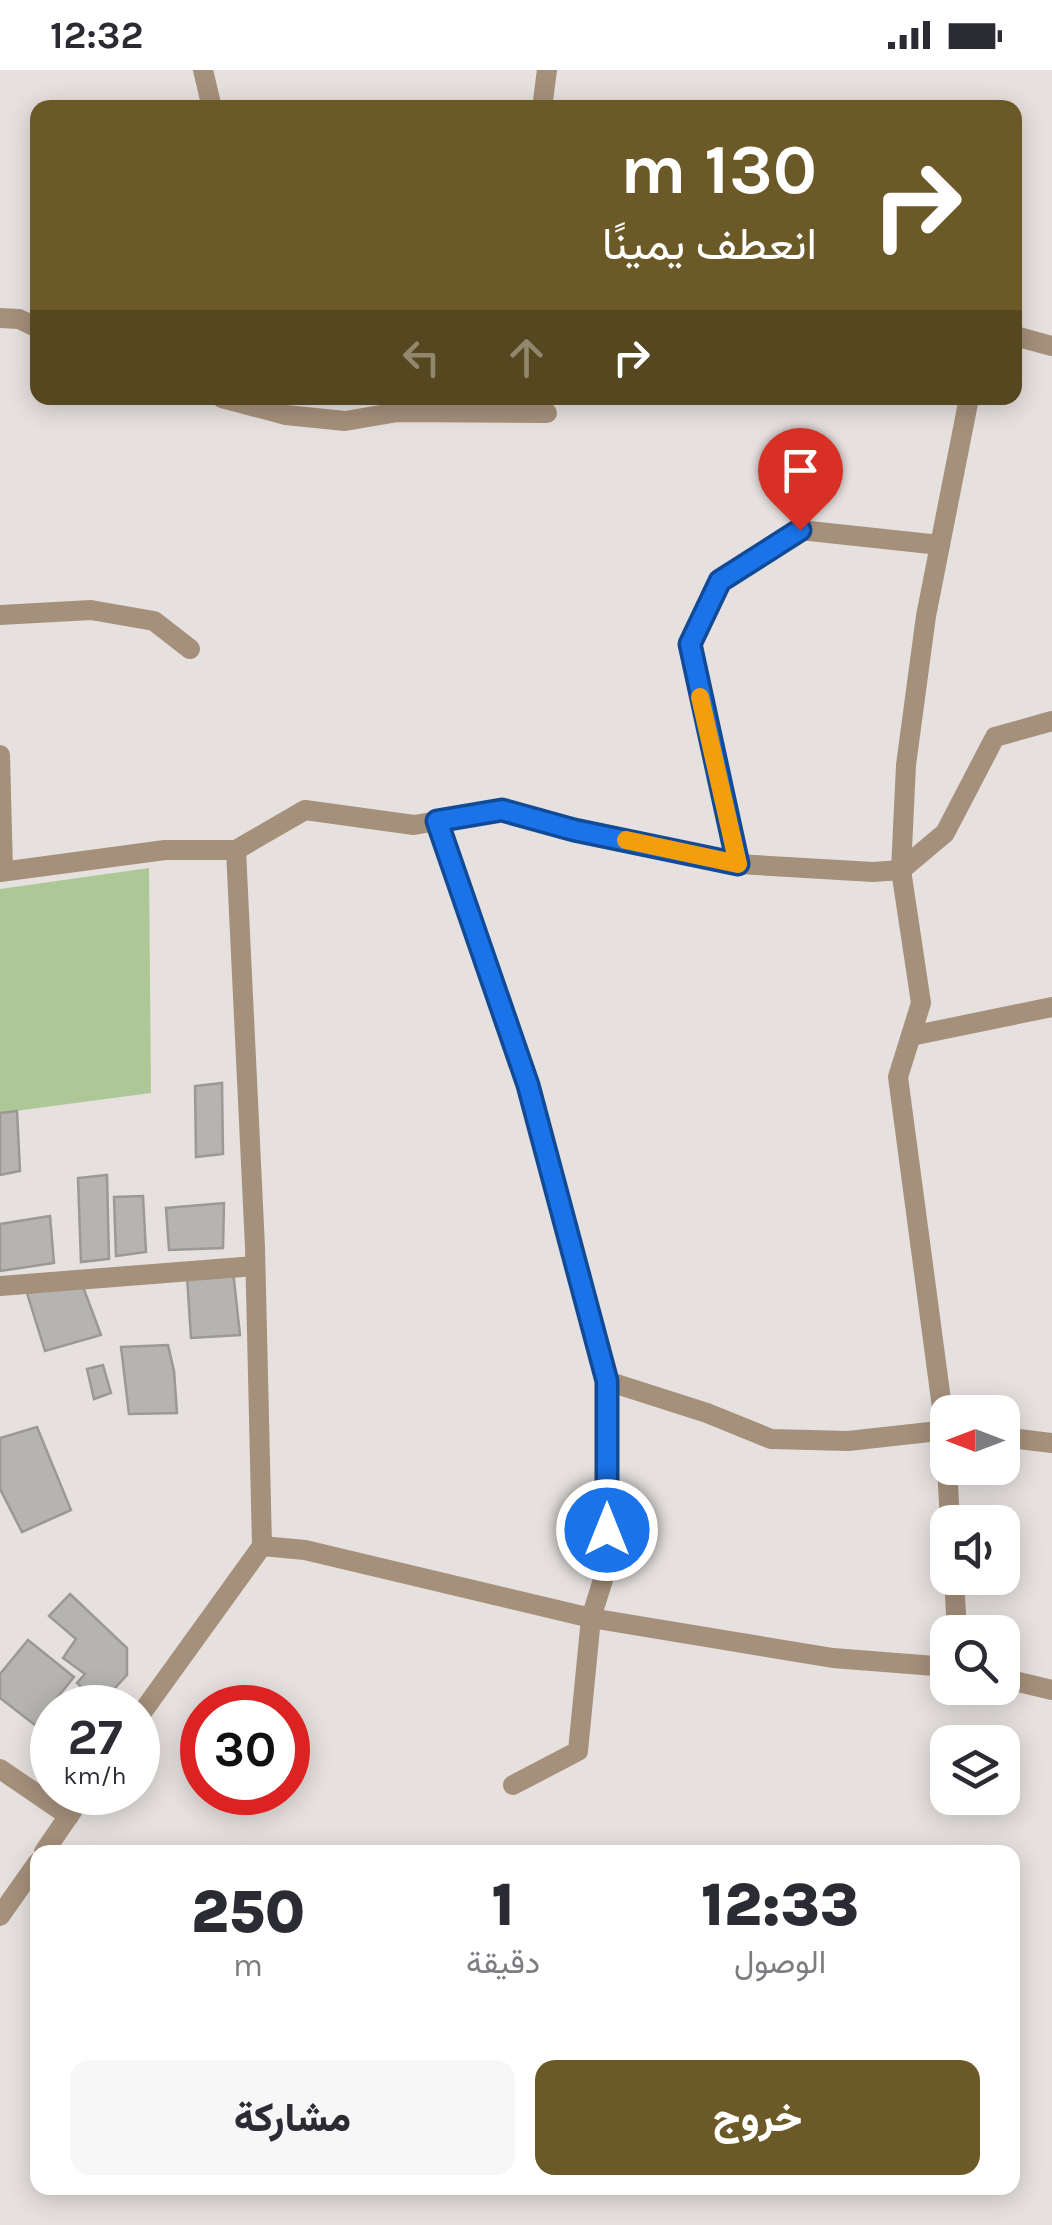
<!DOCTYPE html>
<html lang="ar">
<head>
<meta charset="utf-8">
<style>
  :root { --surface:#fff; --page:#f7f7f7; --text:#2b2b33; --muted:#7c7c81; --accent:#6b5927 }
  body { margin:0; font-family:Karla,Vazirmatn,sans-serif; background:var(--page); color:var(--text); direction:rtl; height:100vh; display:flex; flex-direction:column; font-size:38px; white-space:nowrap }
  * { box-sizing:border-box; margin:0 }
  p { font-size:32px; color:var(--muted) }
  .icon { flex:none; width:55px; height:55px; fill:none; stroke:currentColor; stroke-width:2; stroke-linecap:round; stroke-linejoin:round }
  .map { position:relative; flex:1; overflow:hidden; direction:ltr }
  .side { position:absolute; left:30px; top:1775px; width:990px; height:350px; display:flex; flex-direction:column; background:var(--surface); border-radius:20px; box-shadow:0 5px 25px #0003; direction:rtl }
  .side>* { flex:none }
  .banner { position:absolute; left:30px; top:30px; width:992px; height:305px; border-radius:20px; box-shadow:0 5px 25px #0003; direction:rtl; background:#6b5927; color:#fff; overflow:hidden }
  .needle { width:65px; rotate:270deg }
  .buttons { position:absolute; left:930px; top:1325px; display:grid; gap:20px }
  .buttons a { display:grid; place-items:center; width:90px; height:90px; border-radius:20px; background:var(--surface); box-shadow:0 5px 25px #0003; font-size:50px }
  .speed { position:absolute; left:30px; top:1615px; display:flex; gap:20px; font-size:50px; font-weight:700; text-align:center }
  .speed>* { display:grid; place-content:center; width:130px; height:130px; border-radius:50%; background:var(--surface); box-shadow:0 5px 25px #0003; line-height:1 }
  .speed small { font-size:25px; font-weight:400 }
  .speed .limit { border:15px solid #d22; background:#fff; color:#111 }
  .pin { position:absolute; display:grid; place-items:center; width:85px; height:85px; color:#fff; margin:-102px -42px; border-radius:50% 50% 50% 0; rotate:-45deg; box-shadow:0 0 10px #0007 }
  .pin .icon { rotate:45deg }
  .me { position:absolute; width:110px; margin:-55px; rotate:0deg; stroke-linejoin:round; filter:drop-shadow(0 0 8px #0008) }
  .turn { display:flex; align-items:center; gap:35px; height:210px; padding:0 40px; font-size:45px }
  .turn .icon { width:130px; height:130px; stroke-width:2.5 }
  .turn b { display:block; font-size:70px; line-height:85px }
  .lanes { display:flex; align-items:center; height:95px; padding:0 40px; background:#0003; justify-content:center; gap:50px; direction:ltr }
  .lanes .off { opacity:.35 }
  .eta { display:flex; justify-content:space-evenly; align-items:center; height:170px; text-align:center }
  .eta b { font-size:60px; font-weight:800; line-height:70px }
  .action { display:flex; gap:20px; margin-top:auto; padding:20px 40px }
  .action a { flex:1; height:115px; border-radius:20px; background:var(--accent); color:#fff; font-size:40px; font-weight:800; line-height:115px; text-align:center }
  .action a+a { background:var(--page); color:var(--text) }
  .status { display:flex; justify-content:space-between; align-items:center; height:70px; padding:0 50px; background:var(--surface); direction:ltr }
  .status svg { height:28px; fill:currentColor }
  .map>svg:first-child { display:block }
  .green { fill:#adc896 }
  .building { fill:#b6b4b0; stroke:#9b9995; stroke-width:2.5 }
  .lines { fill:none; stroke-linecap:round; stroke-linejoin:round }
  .street { stroke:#a5907b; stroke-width:20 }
  .route-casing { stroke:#114b97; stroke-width:25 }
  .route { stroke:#1a73e8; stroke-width:18 }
  .slow { stroke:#f59e0b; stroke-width:18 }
</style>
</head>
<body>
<div class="status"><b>12:32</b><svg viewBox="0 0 49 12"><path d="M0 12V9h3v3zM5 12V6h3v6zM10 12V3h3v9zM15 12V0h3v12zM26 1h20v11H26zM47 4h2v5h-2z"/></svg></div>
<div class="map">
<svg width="1052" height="2155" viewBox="0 0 1052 2155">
  <rect width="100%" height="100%" fill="#e6e1df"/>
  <path class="green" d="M149,798L151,1023L0,1043V819Z"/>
  <g class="building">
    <path d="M222,1013L223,1084L196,1087L195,1016Z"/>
    <path d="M17,1041L20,1101L0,1105V1043Z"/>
    <path d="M107,1105L109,1189L81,1192L78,1108Z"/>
    <path d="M143,1126L146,1182L116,1186L114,1127Z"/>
    <path d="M224,1133L223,1178L169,1180L166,1138Z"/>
    <path d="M50,1146L54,1193L0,1201V1154Z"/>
    <path d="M233,1201L240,1265L191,1268L187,1206Z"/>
    <path d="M82,1214L101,1265L45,1281L27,1223Z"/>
    <path d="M168,1275L174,1301L177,1343L129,1344L121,1277Z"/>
    <path d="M103,1295L111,1323L94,1329L87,1299Z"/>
    <path d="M37,1357L71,1440L22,1462L0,1419V1368Z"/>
    <path d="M70,1524L127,1578V1605L100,1634L77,1613L85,1604L63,1588L76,1569L49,1546Z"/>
    <path d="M28,1570L74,1607L35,1655L0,1628V1604Z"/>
  </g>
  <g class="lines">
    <g class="street">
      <path d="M203,0L212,38"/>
      <path d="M542,38L547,0"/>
      <path d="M0,248L19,249L38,258"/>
      <path d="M1015,266L1052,276"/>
      <path d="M222,328L286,345L345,351L398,342L547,343"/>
      <path d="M0,545L91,540L154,551L190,579"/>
      <path d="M0,685L3,801"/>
      <path d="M437,751L529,1015L607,1311V1497L591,1548L578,1681L513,1715"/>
      <path d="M738,794L690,573L720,511L800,460L940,475"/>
      <path d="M0,802L165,780H236L305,740L414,755L502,740L574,759L738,794L873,802L901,800L945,763L995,667L1052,651"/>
      <path d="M911,966L1052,937"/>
      <path d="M0,1216L255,1196"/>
      <path d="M607,1311L707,1343L771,1369L848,1371L948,1360"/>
      <path d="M1002,1367L1052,1373"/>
      <path d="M950,1452L945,1360L898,1007L921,933L901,800L906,695L926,546L969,328"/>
      <path d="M262,1476L305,1480L591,1548L833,1588L948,1597"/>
      <path d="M954,1508L957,1562"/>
      <path d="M1002,1608L1052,1620"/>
      <path d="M138,1648L262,1476L255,1177L236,780"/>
      <path d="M0,1699L69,1746"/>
      <path d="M44,1782L85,1722"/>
      <path d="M0,1846L38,1792"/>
    </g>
  </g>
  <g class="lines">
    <g class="route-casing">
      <path id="route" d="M607,1460V1311L528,1015L437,751L502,740L574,760L738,794L690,574L720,511L800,460"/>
    </g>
    <use href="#route" class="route"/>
    <path class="slow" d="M626,770L738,794L700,627"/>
  </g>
</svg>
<div class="buttons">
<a><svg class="needle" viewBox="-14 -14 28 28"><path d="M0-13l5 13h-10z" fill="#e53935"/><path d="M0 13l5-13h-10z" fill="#7c7c81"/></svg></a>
<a><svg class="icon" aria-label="sound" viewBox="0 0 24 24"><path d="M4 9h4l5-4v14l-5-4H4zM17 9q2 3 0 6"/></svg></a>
<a><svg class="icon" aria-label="search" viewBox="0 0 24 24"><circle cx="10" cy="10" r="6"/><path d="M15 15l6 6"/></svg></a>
<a><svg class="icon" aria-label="layers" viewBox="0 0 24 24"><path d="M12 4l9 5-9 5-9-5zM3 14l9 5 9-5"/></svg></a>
</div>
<div class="speed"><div>27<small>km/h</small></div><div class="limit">30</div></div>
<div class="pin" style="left:800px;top:460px;background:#d93025"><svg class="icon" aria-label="arrive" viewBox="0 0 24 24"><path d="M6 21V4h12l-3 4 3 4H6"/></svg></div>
<svg class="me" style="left:607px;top:1460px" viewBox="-20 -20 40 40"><circle r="17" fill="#1a73e8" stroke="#fff" stroke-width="3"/><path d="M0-11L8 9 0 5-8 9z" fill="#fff"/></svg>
<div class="banner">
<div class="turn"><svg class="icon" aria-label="right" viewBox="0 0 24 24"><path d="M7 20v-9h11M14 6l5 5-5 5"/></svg><div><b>130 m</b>انعطف يمينًا</div></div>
<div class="lanes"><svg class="icon off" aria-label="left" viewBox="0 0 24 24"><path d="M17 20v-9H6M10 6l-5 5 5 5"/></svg><svg class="icon off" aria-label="ahead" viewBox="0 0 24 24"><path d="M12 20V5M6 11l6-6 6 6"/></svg><svg class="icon" aria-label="right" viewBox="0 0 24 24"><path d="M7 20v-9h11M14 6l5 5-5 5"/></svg></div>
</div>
<section class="side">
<div class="eta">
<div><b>12:33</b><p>الوصول</p></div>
<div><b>1</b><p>دقيقة</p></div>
<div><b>250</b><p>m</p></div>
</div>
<div class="action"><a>خروج</a><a>مشاركة</a></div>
</section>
</div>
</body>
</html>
